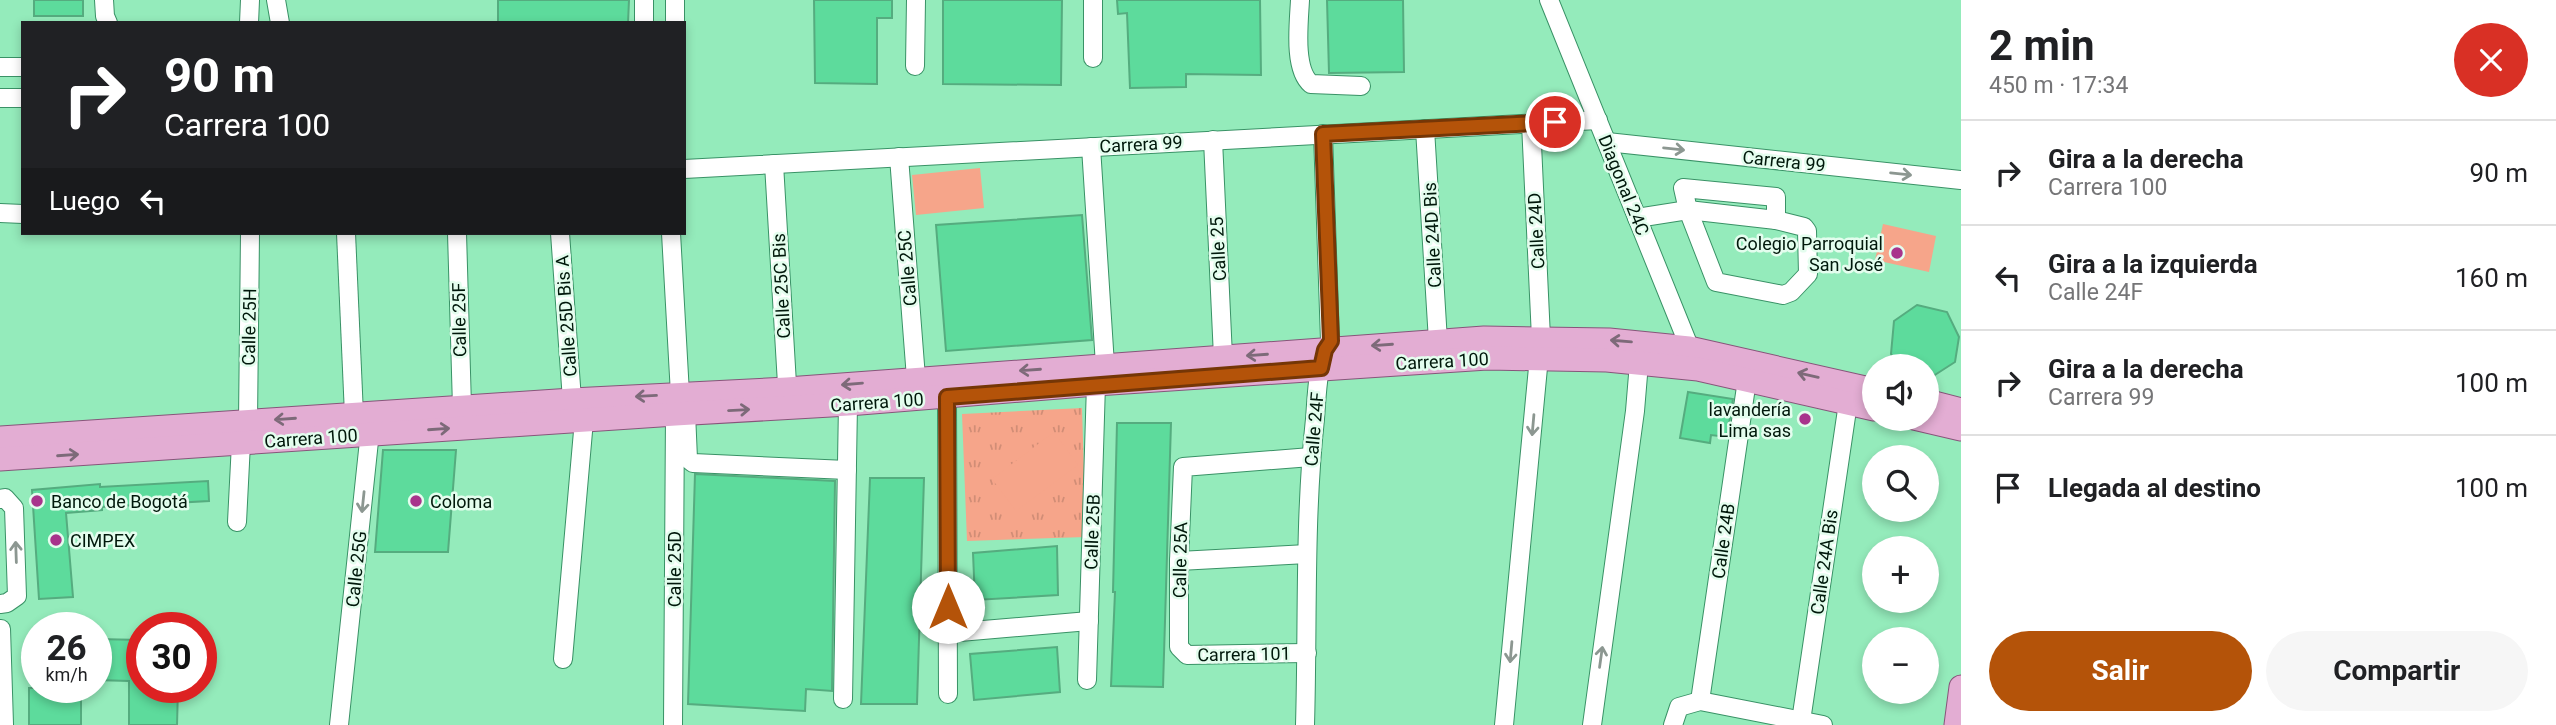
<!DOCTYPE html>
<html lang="es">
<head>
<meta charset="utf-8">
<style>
  :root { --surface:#fff; --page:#f6f6f6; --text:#202124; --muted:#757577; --line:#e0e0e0; --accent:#b45309 }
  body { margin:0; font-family:Roboto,sans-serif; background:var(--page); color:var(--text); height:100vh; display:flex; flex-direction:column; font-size:26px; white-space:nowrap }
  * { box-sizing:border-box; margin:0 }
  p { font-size:23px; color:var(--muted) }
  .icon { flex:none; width:38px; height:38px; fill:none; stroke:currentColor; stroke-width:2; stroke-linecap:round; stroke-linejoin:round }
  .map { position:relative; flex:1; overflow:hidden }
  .sheet { display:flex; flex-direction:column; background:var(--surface); width:595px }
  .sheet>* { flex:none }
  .banner { position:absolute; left:21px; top:21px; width:665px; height:214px; border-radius:0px; box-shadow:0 4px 10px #0003; background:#202124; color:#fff; overflow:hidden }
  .tools { position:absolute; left:1862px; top:354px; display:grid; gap:14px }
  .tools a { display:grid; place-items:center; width:77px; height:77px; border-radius:50%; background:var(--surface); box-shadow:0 4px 10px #0003; font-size:35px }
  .speed { position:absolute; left:21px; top:612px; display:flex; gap:14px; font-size:35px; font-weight:700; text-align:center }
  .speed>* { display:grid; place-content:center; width:91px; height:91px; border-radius:50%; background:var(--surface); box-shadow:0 4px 10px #0003; line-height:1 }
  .speed small { font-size:18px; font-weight:400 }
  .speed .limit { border:10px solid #d22; background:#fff; color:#111 }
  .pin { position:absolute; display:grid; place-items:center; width:60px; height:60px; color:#fff; margin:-30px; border:4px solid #fff; border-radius:50%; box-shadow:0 2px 7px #0007 }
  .me { position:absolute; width:77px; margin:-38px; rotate:0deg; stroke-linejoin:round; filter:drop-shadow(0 0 5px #0008) }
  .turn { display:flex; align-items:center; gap:24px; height:147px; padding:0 28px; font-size:32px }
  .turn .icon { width:91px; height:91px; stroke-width:2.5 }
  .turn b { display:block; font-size:49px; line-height:60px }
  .then { display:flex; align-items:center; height:66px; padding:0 28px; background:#0003; gap:14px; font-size:26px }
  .round { display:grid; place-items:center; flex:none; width:74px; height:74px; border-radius:37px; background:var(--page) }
  .head { display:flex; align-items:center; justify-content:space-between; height:119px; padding:0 28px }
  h1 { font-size:42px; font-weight:700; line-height:52px }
  .button { display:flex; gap:14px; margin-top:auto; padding:14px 28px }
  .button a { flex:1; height:80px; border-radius:42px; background:var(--accent); color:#fff; font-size:28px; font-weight:700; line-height:80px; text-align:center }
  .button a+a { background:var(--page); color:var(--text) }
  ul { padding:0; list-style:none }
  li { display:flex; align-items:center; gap:21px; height:105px; padding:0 28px; border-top:2px solid var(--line) }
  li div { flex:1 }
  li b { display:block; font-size:26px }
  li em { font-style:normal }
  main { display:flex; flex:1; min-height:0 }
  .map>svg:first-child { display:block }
  .park { fill:url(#park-tufts) }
  .garden { fill:#f6a58a }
  .building { fill:#5ddb9c; stroke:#55ac7f; stroke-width:2 }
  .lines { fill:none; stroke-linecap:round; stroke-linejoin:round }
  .minor-casing { stroke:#399266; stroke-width:20 }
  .major-casing { stroke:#87557a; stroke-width:25 }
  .minor { stroke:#fff; stroke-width:18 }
  .major { stroke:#e3add3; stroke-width:23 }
  .oneway { stroke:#8c9791 }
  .oneway2 { stroke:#7d6a79 }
  .route-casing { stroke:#753606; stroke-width:18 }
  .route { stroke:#b45309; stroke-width:12 }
  .poi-dot { fill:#a8348c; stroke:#e4fdee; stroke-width:2.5 }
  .labels { text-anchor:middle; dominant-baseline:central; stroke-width:5; stroke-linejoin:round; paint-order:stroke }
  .street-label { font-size:18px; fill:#00180b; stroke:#e4fdee }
  .poi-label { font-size:18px; fill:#00180b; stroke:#e4fdee; text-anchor:start }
</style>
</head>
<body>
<main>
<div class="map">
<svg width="1961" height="725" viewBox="0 0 1961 725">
  <defs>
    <pattern id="park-tufts" width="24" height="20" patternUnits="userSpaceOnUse" patternTransform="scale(1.75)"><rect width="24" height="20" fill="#f6a58a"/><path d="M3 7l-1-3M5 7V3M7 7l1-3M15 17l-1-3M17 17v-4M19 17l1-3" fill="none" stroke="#d18d76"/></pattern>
  </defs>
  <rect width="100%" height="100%" fill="#94ebbb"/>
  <path class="park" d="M1082,408L1086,537L967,541L962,414Z"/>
  <g class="garden">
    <path d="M980,168L984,208L916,215L912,175Z"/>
    <path d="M1883,224L1936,236L1929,272L1875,260Z"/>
    <path d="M1054,432L1078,465L1016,511L992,479Z"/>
  </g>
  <g class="building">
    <rect x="34" y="0" width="49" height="16"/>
    <path d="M498,0H629L628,23H498Z"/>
    <path d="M814,0H892V18H877V84L815,83Z"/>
    <path d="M943,0H1062L1061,85L943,84Z"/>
    <path d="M1117,0H1260L1261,75L1186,74V87L1130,88L1127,13L1118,14Z"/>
    <path d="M1327,0H1403L1404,72L1329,73Z"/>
    <path d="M1082,215L1092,340L946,351L936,225Z"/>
    <path d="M1917,305L1947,312L1959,337L1955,362L1927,380V366H1900L1891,354L1894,321Z"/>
    <path d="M1688,392L1733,399L1727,437L1711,435L1710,443L1680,438Z"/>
    <path d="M1117,423H1171L1163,687L1111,686L1115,592H1113Z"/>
    <path d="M383,450H456L448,552H375Z"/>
    <path d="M695,474L835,481L832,691L806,689L805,711L688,704Z"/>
    <path d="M870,478H924L917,704H861Z"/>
    <path d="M208,481L209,501L102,507V510L66,513L73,597L39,599L32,490L100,484V487Z"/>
    <path d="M1057,546L1058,595L975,600L973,553Z"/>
    <path d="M96,639L142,640V688H178L177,725H129V681L96,680Z"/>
    <path d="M1057,647L1060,692L974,700L970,654Z"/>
    <rect x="29" y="688" width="52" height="37"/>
  </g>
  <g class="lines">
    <g class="minor-casing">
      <g id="minor">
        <path d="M104,0L105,16L108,23"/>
        <path d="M276,0L280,23"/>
        <path d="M675,0V23"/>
        <path d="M1093,0V58"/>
        <path d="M1300,0C1299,22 1293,69 1311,84L1361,86"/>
        <path d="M1549,0L1693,356"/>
        <path d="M249,23L250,0"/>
        <path d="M644,23V0"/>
        <path d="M915,66L916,0"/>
        <path d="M0,67H23"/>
        <path d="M0,98H23"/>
        <path d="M1531,123L1541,338"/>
        <path d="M1425,129L1438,341"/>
        <path d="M1213,140L1223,357"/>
        <path d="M1607,142L1961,180"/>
        <path d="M1091,147L1105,365"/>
        <path d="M899,157L916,378"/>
        <path d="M774,164L788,401"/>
        <path d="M684,169L1598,120"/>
        <path d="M1683,188L1776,197V220L1804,227L1807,231L1808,274L1791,292L1783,295L1716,282L1688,210Z"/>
        <path d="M0,213L23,214"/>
        <path d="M1637,218L1688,210L1776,220"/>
        <path d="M346,233L354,415"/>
        <path d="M457,233L462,407"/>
        <path d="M560,233L572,400"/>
        <path d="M671,233L680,394"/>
        <path d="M947,397L948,694"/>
        <path d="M686,413L688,459L693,463L847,470"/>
        <path d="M248,422L250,233"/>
        <path d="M0,499L5,498L14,508L17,596L7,603L0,604"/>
        <path d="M237,522L241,443"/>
        <path d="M1179,561L1307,554"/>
        <path d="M1,629L4,725"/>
        <path d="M948,633L1089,621"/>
        <path d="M1307,653L1187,655L1179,647V561L1183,467L1311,457"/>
        <path d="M563,659L584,420"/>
        <path d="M1087,680L1096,384"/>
        <path d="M843,699L848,404"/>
        <path d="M1700,701L1747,380"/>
        <path d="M1801,721L1848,403"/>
        <path d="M339,725L371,422"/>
        <path d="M673,725L675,414"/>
        <path d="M1305,725C1308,623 1304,521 1315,419C1317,394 1317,363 1330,341L1323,134"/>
        <path d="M1504,725L1539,357"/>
        <path d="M1592,725L1635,411L1639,363"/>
        <path d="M1673,725L1679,707L1700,701L1823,725"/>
      </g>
    </g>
    <g class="major-casing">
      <g id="major">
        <path d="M1927,401L1961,410"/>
        <path d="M1914,418L1961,429"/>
        <path d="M0,438L572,400L787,389L1484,338L1609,340L1689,348L1874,390"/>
        <path d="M0,459L675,414L848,404L1096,384L1487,358L1607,360L1698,369L1874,409"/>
        <path d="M1956,725L1961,687"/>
      </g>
    </g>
    <use href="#minor" class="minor"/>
    <use href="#major" class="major"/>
  </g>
  <defs><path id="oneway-shaft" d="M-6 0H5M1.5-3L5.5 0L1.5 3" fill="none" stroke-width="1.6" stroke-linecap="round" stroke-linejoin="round" transform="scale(1.75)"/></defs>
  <g class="oneway">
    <use href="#oneway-shaft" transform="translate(1674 149) rotate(6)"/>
    <use href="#oneway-shaft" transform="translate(1901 174) rotate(6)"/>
    <use href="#oneway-shaft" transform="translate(1533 425) rotate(95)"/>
    <use href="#oneway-shaft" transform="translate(363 502) rotate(96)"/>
    <use href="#oneway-shaft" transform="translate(16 552) rotate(-92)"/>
    <use href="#oneway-shaft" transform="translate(1511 652) rotate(95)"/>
    <use href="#oneway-shaft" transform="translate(1601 657) rotate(-82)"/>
  </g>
  <g class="oneway2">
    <use href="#oneway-shaft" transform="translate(1621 341) rotate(-175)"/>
    <use href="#oneway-shaft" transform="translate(1382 345) rotate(176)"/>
    <use href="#oneway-shaft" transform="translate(1257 355) rotate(176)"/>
    <use href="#oneway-shaft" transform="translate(1030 370) rotate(176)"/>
    <use href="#oneway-shaft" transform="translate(1808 375) rotate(-167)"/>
    <use href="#oneway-shaft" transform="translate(852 384) rotate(175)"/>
    <use href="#oneway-shaft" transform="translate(646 396) rotate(177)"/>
    <use href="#oneway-shaft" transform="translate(739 410) rotate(-3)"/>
    <use href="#oneway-shaft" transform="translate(285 419) rotate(176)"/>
    <use href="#oneway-shaft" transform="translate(439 429) rotate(-4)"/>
    <use href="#oneway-shaft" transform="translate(68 455) rotate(-4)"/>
  </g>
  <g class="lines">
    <g class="route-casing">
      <path id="route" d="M948,607L947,397L1321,368L1325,350L1331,341L1323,134L1555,122"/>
    </g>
    <use href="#route" class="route"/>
  </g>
  <g class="poi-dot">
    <circle cx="1897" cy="253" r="7"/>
    <circle cx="1805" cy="419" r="7"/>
    <circle cx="37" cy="501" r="7"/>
    <circle cx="416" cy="501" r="7"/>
    <circle cx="56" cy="540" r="7"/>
  </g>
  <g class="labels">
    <g class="street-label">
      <text transform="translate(1141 144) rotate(-3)">Carrera 99</text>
      <text transform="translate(1784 161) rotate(6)">Carrera 99</text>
      <text transform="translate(1624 185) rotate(68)">Diagonal 24C</text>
      <text transform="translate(1536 231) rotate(-93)">Calle 24D</text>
      <text transform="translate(1432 235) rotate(-93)">Calle 24D Bis</text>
      <text transform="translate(1218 249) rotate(-93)">Calle 25</text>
      <text transform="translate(907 268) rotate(-95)">Calle 25C</text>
      <text transform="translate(781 286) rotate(-93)">Calle 25C Bis</text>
      <text transform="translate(566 316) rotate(-94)">Calle 25D Bis A</text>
      <text transform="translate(459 320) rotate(-91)">Calle 25F</text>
      <text transform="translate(249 327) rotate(-89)">Calle 25H</text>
      <text transform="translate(1442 361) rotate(-3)">Carrera 100</text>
      <text transform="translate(877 402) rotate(-4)">Carrera 100</text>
      <text transform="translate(1314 429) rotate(-85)">Calle 24F</text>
      <text transform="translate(311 438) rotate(-4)">Carrera 100</text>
      <text transform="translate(1092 532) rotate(-88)">Calle 25B</text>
      <text transform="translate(1723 541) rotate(-82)">Calle 24B</text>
      <text transform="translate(1180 560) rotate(-89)">Calle 25A</text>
      <text transform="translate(1824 562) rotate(-82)">Calle 24A Bis</text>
      <text transform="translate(356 569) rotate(-84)">Calle 25G</text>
      <text transform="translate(674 569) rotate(-90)">Calle 25D</text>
      <text transform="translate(1244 654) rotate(-1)">Carrera 101</text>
    </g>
    <g class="poi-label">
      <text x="1883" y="243" text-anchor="end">Colegio Parroquial<tspan x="1883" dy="21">San José</tspan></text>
      <text x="1791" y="409" text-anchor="end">lavandería<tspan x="1791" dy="21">Lima sas</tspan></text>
      <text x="51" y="501">Banco de Bogotá</text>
      <text x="430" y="501">Coloma</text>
      <text x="70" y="540">CIMPEX</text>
    </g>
  </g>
</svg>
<div class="tools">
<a><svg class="icon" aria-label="sound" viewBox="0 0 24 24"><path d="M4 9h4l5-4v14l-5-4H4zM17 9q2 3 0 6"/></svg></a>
<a><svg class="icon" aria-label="search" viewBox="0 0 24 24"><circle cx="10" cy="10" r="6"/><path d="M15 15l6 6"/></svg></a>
<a>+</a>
<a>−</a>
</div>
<div class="speed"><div>26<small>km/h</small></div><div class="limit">30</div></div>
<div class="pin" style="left:1555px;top:122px;background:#d93025"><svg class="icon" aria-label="arrive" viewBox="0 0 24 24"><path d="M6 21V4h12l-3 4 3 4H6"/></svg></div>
<svg class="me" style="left:948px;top:607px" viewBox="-20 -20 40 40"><circle r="19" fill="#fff"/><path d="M0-13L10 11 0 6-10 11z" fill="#b45309"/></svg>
<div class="banner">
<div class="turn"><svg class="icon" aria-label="right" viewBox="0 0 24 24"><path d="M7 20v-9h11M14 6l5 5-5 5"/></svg><div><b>90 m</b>Carrera 100</div></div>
<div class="then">Luego<svg class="icon" aria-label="left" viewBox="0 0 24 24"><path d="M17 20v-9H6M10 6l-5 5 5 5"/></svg></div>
</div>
</div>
<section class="sheet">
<div class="head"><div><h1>2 min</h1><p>450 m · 17:34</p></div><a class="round" style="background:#d93025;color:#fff"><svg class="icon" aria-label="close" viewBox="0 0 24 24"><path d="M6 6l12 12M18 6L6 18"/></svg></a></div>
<ul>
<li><svg class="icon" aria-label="right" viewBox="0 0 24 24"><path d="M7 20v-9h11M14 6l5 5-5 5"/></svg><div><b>Gira a la derecha</b><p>Carrera 100</p></div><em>90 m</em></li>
<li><svg class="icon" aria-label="left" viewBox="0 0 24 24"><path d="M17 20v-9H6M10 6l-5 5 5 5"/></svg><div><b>Gira a la izquierda</b><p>Calle 24F</p></div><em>160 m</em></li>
<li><svg class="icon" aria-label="right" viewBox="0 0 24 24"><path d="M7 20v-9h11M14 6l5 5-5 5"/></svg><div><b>Gira a la derecha</b><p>Carrera 99</p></div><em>100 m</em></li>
<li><svg class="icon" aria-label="arrive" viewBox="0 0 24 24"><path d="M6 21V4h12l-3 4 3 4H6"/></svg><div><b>Llegada al destino</b></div><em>100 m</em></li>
</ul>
<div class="button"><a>Salir</a><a>Compartir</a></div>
</section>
</main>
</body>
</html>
